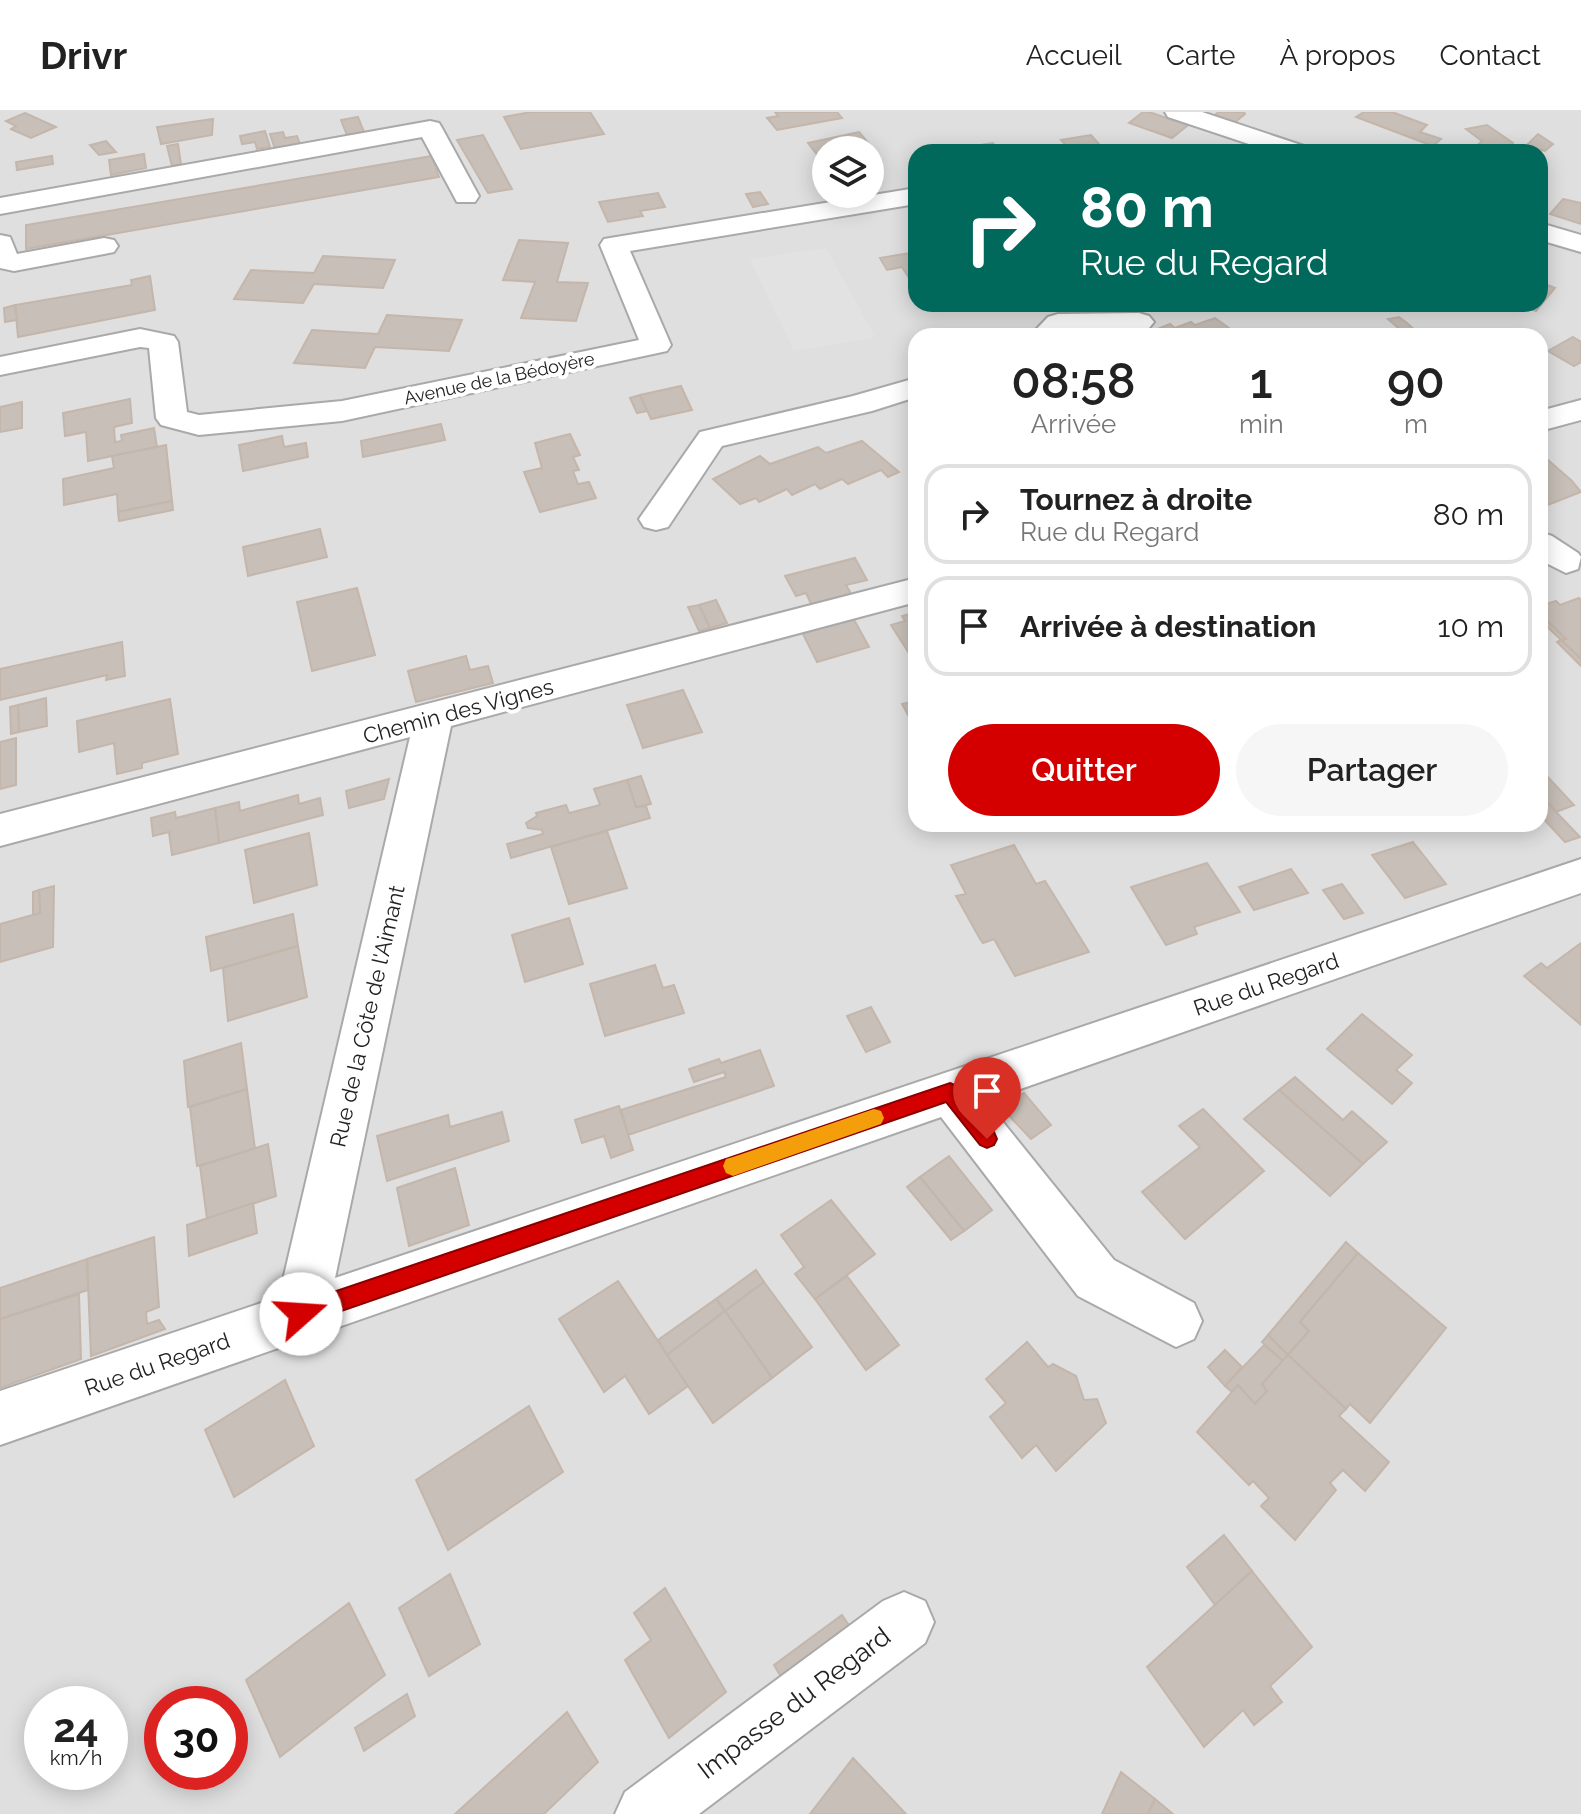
<!DOCTYPE html>
<html lang="fr">
<head>
<meta charset="utf-8">
<style>
  :root { --surface:#fff; --page:#f6f6f6; --text:#222; --muted:#767676; --line:#e0e0e0; --accent:#d40000 }
  body { margin:0; font-family:Raleway,sans-serif; background:var(--page); color:var(--text); height:100vh; display:flex; flex-direction:column; font-size:30px; white-space:nowrap }
  * { box-sizing:border-box; margin:0 }
  p { font-size:26px; color:var(--muted) }
  .icon { flex:none; width:44px; height:44px; fill:none; stroke:currentColor; stroke-width:2; stroke-linecap:round; stroke-linejoin:round }
  .map { position:relative; flex:1; overflow:hidden }
  .side { position:absolute; left:908px; top:216px; width:640px; height:504px; display:flex; flex-direction:column; background:var(--surface); border-radius:24px; box-shadow:0 4px 20px #0003 }
  .side>* { flex:none }
  .banner { position:absolute; left:908px; top:32px; width:640px; height:168px; border-radius:24px; box-shadow:0 4px 20px #0003; background:#00695c; color:#fff; overflow:hidden }
  .fabs { position:absolute; left:812px; top:24px; display:grid; gap:16px }
  .fabs a { display:grid; place-items:center; width:72px; height:72px; border-radius:50%; background:var(--surface); box-shadow:0 4px 20px #0003; font-size:40px }
  .speed { position:absolute; left:24px; top:1574px; display:flex; gap:16px; font-size:40px; font-weight:700; text-align:center }
  .speed>* { display:grid; place-content:center; width:104px; height:104px; border-radius:50%; background:var(--surface); box-shadow:0 4px 20px #0003; line-height:1 }
  .speed small { font-size:20px; font-weight:400 }
  .speed .limit { border:12px solid #d22; background:#fff; color:#111 }
  .pin { position:absolute; display:grid; place-items:center; width:68px; height:68px; color:#fff; margin:-82px -34px; border-radius:50% 50% 50% 0; rotate:-45deg; box-shadow:0 0 8px #0007 }
  .pin .icon { rotate:45deg }
  .me { position:absolute; width:88px; margin:-44px; rotate:71deg; stroke-linejoin:round; filter:drop-shadow(0 0 6px #0008) }
  .turn { display:flex; align-items:center; gap:28px; height:168px; padding:0 40px; font-size:36px }
  .turn .icon { width:104px; height:104px; stroke-width:2.5 }
  .turn b { display:block; font-size:56px; line-height:68px }
  .eta { display:flex; justify-content:space-evenly; align-items:center; height:136px; text-align:center }
  .eta b { font-size:48px; font-weight:600; line-height:56px }
  .button { display:flex; gap:16px; margin-top:auto; padding:16px 40px }
  .button a { flex:1; height:92px; border-radius:48px; background:var(--accent); color:#fff; font-size:32px; font-weight:600; line-height:92px; text-align:center }
  .button a+a { background:var(--page); color:var(--text) }
  ul { padding:0; list-style:none }
  li { display:flex; align-items:center; gap:24px; height:100px; margin:0 16px 12px; padding:0 24px; border:4px solid var(--line); border-radius:24px }
  li div { flex:1 }
  li b { display:block; font-size:30px }
  li em { font-style:normal }
  header { display:flex; align-items:center; gap:48px; box-sizing:border-box; height:112px; padding:0 40px; background:var(--surface); border-bottom:2px solid var(--line) }
  header strong { font-size:38px }
  nav { display:flex; gap:44px; margin-inline-start:auto; font-size:28px }
  .map>svg:first-child { display:block }
  .residential { fill:#e0dfdf; fill-rule:evenodd }
  .parking { fill:#e2e2e2 }
  .building { fill:#c7bfb8; stroke:#c4b6ab; stroke-width:2 }
  .lines { fill:none; stroke-linecap:round; stroke-linejoin:round }
  .minor-casing { stroke:#a9a9a9; stroke-width:4 }
  .minor { fill:#fff; fill-rule:evenodd }
  .route { fill:#d40000; stroke:#8a0000; stroke-width:2 }
  .slow { fill:#f59e0b }
  .labels { text-anchor:middle; dominant-baseline:central; stroke-width:8; stroke-linejoin:round; paint-order:stroke }
  .far-street-label { font-size:18px; fill:#222; stroke:#fff }
  .street-label { font-size:22px; fill:#222; stroke:#fff }
  .near-street-label { font-size:26px; fill:#222; stroke:#fff }
</style>
</head>
<body>
<header>
<strong>Drivr</strong>
<nav><a>Accueil</a><a>Carte</a><a>À propos</a><a>Contact</a></nav>
</header>
<div class="map">
<svg width="1581" height="1702" viewBox="0 0 1581 1702">
  <rect width="100%" height="100%" fill="#f2efe9"/>
  <path class="residential" d="M0,0H1581V1702H0ZM826,38H870V82H826ZM916,40H1540V192H916ZM916,224H1540V712H916ZM42,1592H110V1660H42ZM162,1592H230V1660H162Z"/>
  <path class="parking" d="M826,136L875,225L794,239L750,147Z"/>
  <g class="building">
    <path d="M531,0H590L604,22L521,37L504,5Z"/>
    <path d="M775,0H837L842,6L777,18L767,6L778,4Z"/>
    <path d="M1143,0H1149L1188,13L1172,26L1129,11Z"/>
    <path d="M1218,0H1244L1245,2L1234,11L1214,4Z"/>
    <path d="M1364,0H1392L1427,13L1420,20L1441,27L1433,34L1356,5Z"/>
    <path d="M25,1L56,15L31,26L11,17L16,14L6,9Z"/>
    <path d="M358,5L364,20L347,23L341,8Z"/>
    <path d="M213,7L212,23L161,32L157,15Z"/>
    <path d="M1487,13L1513,31L1507,37L1517,40H1470L1482,29L1466,17Z"/>
    <path d="M265,19L270,35L257,37L255,30L242,32L240,24Z"/>
    <path d="M283,20L285,26L297,24L300,32L275,37L270,22Z"/>
    <path d="M859,20L870,33L858,38H826V43L818,44L808,31Z"/>
    <path d="M1538,22L1553,32L1545,39L1526,34Z"/>
    <path d="M483,23L512,77L488,81L457,28Z"/>
    <path d="M1091,23L1104,38L1072,40L1061,28Z"/>
    <path d="M106,29L116,40L99,43L90,33Z"/>
    <path d="M993,31L1000,40H964L961,36Z"/>
    <path d="M178,32L181,52L172,54L167,34Z"/>
    <path d="M144,42L146,56L111,63L109,48Z"/>
    <path d="M52,44L53,52L17,58L16,50Z"/>
    <path d="M432,44L435,53L439,52L440,56L436,57L439,65L26,137V113Z"/>
    <path d="M760,80L768,92L753,95L746,82Z"/>
    <path d="M658,81L665,95L640,99L643,104L608,110L599,90Z"/>
    <path d="M1563,87L1581,91V112L1550,102Z"/>
    <path d="M519,128L568,131L557,170L588,171L576,209L521,206L535,170L503,168Z"/>
    <path d="M916,140V177L902,155L887,158L880,146Z"/>
    <path d="M323,144L395,148L383,176L314,172L303,191L234,187L251,158L314,161Z"/>
    <path d="M150,164L155,198L18,225L15,193L132,173L131,168Z"/>
    <path d="M1540,170L1555,176L1536,199L1518,192H1540Z"/>
    <path d="M15,193L17,208L5,210L4,196Z"/>
    <path d="M387,203L462,208L449,239L375,235L365,256L294,251L312,218L378,222Z"/>
    <path d="M1399,205L1407,211L1421,224H1394L1404,221L1388,207Z"/>
    <path d="M1215,206L1240,224H1089L1114,214L1125,223L1143,216L1148,221L1170,212L1175,216L1191,210L1195,213Z"/>
    <path d="M1573,225L1581,230V250L1574,254L1548,239Z"/>
    <path d="M681,274L692,298L651,307L640,283Z"/>
    <path d="M640,283L647,299L637,301L630,286Z"/>
    <path d="M130,287L132,311L114,315L115,330L122,329L121,323L154,316L157,335L88,349L86,320L65,324L63,301Z"/>
    <path d="M22,290V316L0,320V295Z"/>
    <path d="M441,312L445,328L363,345L361,329Z"/>
    <path d="M570,322L580,343L573,345L579,358L573,359L578,372L589,370L596,386L540,400L524,360L542,356L535,331Z"/>
    <path d="M282,324L284,335L306,331L308,345L243,359L239,333Z"/>
    <path d="M862,329L899,360L888,365L881,358L848,372L842,367L820,377L815,372L792,383L787,377L759,390L756,386L740,392L713,367L760,344L770,352L818,335L826,341Z"/>
    <path d="M166,333L172,389L118,400L117,382L64,393L63,367L114,356L112,344Z"/>
    <path d="M1540,341L1572,369L1581,380L1540,396Z"/>
    <path d="M172,389L173,398L119,409L118,400Z"/>
    <path d="M320,417L327,445L248,464L243,435Z"/>
    <path d="M855,446L867,468L846,473L854,487L814,498L806,481L796,484L785,464Z"/>
    <path d="M357,476L375,543L312,559L297,490Z"/>
    <path d="M1579,486L1581,488V547L1561,528L1566,527L1540,502V494L1556,489L1560,493Z"/>
    <path d="M716,488L727,511L710,516L699,493Z"/>
    <path d="M699,493L710,516L699,519L688,495Z"/>
    <path d="M916,500V552L891,513L905,509L902,504Z"/>
    <path d="M1540,502L1566,527L1561,528L1540,508Z"/>
    <path d="M852,504L869,535L817,550L801,518Z"/>
    <path d="M1561,528L1581,547V554L1557,530Z"/>
    <path d="M122,530L125,564L106,568L107,563L0,588V557Z"/>
    <path d="M466,544L470,558L488,554L493,571L416,590L408,559Z"/>
    <path d="M683,578L702,620L643,636L627,593Z"/>
    <path d="M46,586L47,614L19,620L18,593Z"/>
    <path d="M170,587L178,642L142,651V656L117,662L114,631L79,640L77,609Z"/>
    <path d="M916,589V613L914,614L902,592Z"/>
    <path d="M18,593L19,620L11,622L10,595Z"/>
    <path d="M16,626V673L0,677V630Z"/>
    <path d="M1544,661L1574,693L1556,700L1540,682V663Z"/>
    <path d="M641,664L651,692L636,695L627,668Z"/>
    <path d="M389,667L384,687L349,696L346,679Z"/>
    <path d="M627,668L636,695L646,694L650,706L511,746L507,732L543,722L542,718L528,716L526,711L537,704L536,701L566,693L569,701L600,693L594,677Z"/>
    <path d="M1540,682L1556,700L1580,725L1565,730L1540,703Z"/>
    <path d="M298,683L299,692L320,686L323,703L219,731L215,696L239,690L240,699Z"/>
    <path d="M215,696L219,731L172,743L169,720L153,724L151,706L175,700L176,706Z"/>
    <path d="M607,719L627,776L569,792L551,735Z"/>
    <path d="M309,721L317,773L254,791L245,738Z"/>
    <path d="M1413,730L1446,772L1405,786L1372,743Z"/>
    <path d="M1014,733L1036,772L1045,769L1089,840L1015,864L994,827L983,831L980,827L956,784L966,782L951,753Z"/>
    <path d="M1207,751L1240,800L1194,815L1197,822L1166,833L1131,775Z"/>
    <path d="M1291,757L1308,781L1254,798L1239,775Z"/>
    <path d="M1342,772L1363,801L1344,807L1323,778Z"/>
    <path d="M54,774L53,835L0,850V812L40,801L39,778Z"/>
    <path d="M39,778L40,801L33,803V780Z"/>
    <path d="M293,802L298,834L211,859L206,825Z"/>
    <path d="M569,806L583,852L525,870L512,823Z"/>
    <path d="M1581,831V913L1524,864L1541,851L1547,856Z"/>
    <path d="M298,834L307,885L228,909L223,856Z"/>
    <path d="M655,853L663,876L674,873L684,901L605,924L590,872Z"/>
    <path d="M871,895L890,930L866,940L847,904Z"/>
    <path d="M1362,902L1412,943L1396,958L1412,971L1392,992L1327,937Z"/>
    <path d="M241,931L247,977L188,995L184,949Z"/>
    <path d="M760,938L774,974L628,1023L621,998L726,965L724,960L694,970L689,957L719,947L721,951Z"/>
    <path d="M1295,965L1343,1008L1352,999L1387,1030L1363,1052L1279,978Z"/>
    <path d="M247,977L255,1037L197,1054L190,995Z"/>
    <path d="M1279,978L1363,1052L1330,1084L1244,1007Z"/>
    <path d="M1024,981L1051,1013L1031,1027L997,991Z"/>
    <path d="M619,994L633,1038L611,1046L604,1024L582,1031L575,1008Z"/>
    <path d="M1203,997L1264,1059L1185,1127L1142,1080L1200,1035L1179,1014Z"/>
    <path d="M502,1000L509,1029L387,1069L377,1024L448,1003L450,1015Z"/>
    <path d="M268,1032L276,1084L207,1107L200,1054Z"/>
    <path d="M949,1044L992,1098L964,1119L920,1065Z"/>
    <path d="M455,1056L469,1113L409,1134L397,1076Z"/>
    <path d="M920,1065L964,1119L951,1128L907,1075Z"/>
    <path d="M831,1088L875,1142L815,1187L795,1162L804,1155L781,1123Z"/>
    <path d="M253,1091L257,1121L189,1144L187,1113Z"/>
    <path d="M154,1125L159,1195L146,1200L147,1212L159,1208L165,1217L91,1244L87,1147Z"/>
    <path d="M1346,1130L1358,1141L1300,1210L1309,1219L1288,1243L1268,1223Z"/>
    <path d="M1358,1141L1446,1216L1370,1311L1350,1292L1346,1297L1288,1243L1309,1219L1300,1210Z"/>
    <path d="M87,1147L88,1178L0,1207V1176Z"/>
    <path d="M756,1158L764,1170L725,1199L716,1187Z"/>
    <path d="M847,1164L899,1233L866,1258L815,1187Z"/>
    <path d="M618,1169L688,1274L649,1302L625,1264L604,1280L559,1207Z"/>
    <path d="M764,1170L812,1235L772,1266L725,1199Z"/>
    <path d="M79,1182L81,1247L0,1276V1207Z"/>
    <path d="M716,1187L725,1199L667,1243L658,1228Z"/>
    <path d="M725,1199L772,1266L713,1311L667,1243Z"/>
    <path d="M1268,1223L1288,1243L1283,1249L1262,1230Z"/>
    <path d="M1027,1230L1048,1255L1053,1252L1076,1264L1084,1288L1097,1287L1106,1311L1056,1359L1036,1333L1022,1346L990,1305L1006,1291L986,1267Z"/>
    <path d="M1264,1233L1283,1249L1262,1272L1267,1279L1255,1292L1238,1273L1232,1280L1225,1274Z"/>
    <path d="M1225,1238L1242,1255L1225,1274L1208,1255Z"/>
    <path d="M1288,1243L1346,1297L1339,1304L1389,1350L1365,1379L1343,1358L1330,1371L1336,1378L1295,1428L1261,1394L1269,1386L1253,1369L1249,1373L1197,1320L1238,1273L1255,1292L1267,1279L1262,1272Z"/>
    <path d="M285,1268L314,1334L234,1385L205,1318Z"/>
    <path d="M529,1294L563,1360L448,1438L416,1368Z"/>
    <path d="M1224,1423L1252,1459L1215,1493L1187,1455Z"/>
    <path d="M1252,1459L1312,1535L1270,1574L1282,1590L1254,1613L1243,1598L1204,1635L1147,1555Z"/>
    <path d="M450,1462L480,1532L429,1564L399,1496Z"/>
    <path d="M665,1476L726,1580L669,1626L625,1548L651,1528L634,1501Z"/>
    <path d="M349,1491L385,1563L280,1645L246,1568Z"/>
    <path d="M842,1503L855,1522L786,1573L774,1553Z"/>
    <path d="M407,1582L415,1604L364,1639L355,1616Z"/>
    <path d="M567,1600L598,1650L544,1702H455Z"/>
    <path d="M853,1646L906,1702H810Z"/>
    <path d="M1121,1660L1155,1687L1148,1702H1102Z"/>
    <path d="M1155,1687L1173,1702H1148Z"/>
  </g>
  <g class="lines">
    <g class="minor-casing">
      <g id="minor">
        <path d="M1165,0H1202L1307,35L1311,40H1273L1168,5Z"/>
        <path d="M430,9L439,11L442,16L479,84L475,90H457L422,25L0,102V86Z"/>
        <path d="M916,76V92L630,139L671,233L667,239L342,309L199,323L161,313L156,306L149,236L140,235L0,263V245L140,217L174,224L178,230L187,300L199,303L342,289L639,228L600,133L604,127Z"/>
        <path d="M1540,111L1581,123V140L1540,128Z"/>
        <path d="M0,123L10,125L17,142L104,126L114,128L118,134L114,140L104,142L14,159L0,156Z"/>
        <path d="M1139,201L1149,204L1154,210L1149,216L1030,224L1048,205L1058,202Z"/>
        <path d="M916,266V285L872,299L722,334L668,415L656,418L644,415L639,407L700,320L853,284Z"/>
        <path d="M1581,288V308L1540,319V299Z"/>
        <path d="M1540,420L1552,424L1578,441L1581,445L1578,457L1566,461L1540,448Z"/>
        <path d="M916,466V490L451,614L335,1166L1581,747V781L986,989L1114,1148L1194,1191L1202,1209L1194,1227L1176,1235L1078,1184L941,1005L0,1333V1279L279,1185L410,625L0,734V702Z"/>
        <path d="M904,1480L925,1489L934,1510L925,1531L699,1702H615L625,1680L883,1489Z"/>
      </g>
    </g>
    <use href="#minor" class="minor"/>
  </g>
  <path class="route" d="M950,971L957,974L994,1020L997,1027L994,1033L987,1036L980,1033L946,990L301,1213L294,1209L290,1202L294,1194L301,1191Z"/>
  <path class="slow" d="M874,997L881,999L884,1006L881,1012L733,1064L726,1061L723,1054L726,1047L733,1045Z"/>
  <g class="labels">
    <g class="far-street-label">
      <text transform="translate(499 266) rotate(-12)">Avenue de la Bédoyère</text>
    </g>
    <g class="street-label">
      <text transform="translate(458 599) rotate(-15)">Chemin des Vignes</text>
      <text transform="translate(1266 872) rotate(-19)">Rue du Regard</text>
      <text transform="translate(367 904) rotate(-77)">Rue de la Côte de l'Aimant</text>
      <text transform="translate(157 1252) rotate(-19)">Rue du Regard</text>
    </g>
    <g class="near-street-label">
      <text transform="translate(794 1591) rotate(-37)">Impasse du Regard</text>
    </g>
  </g>
</svg>
<div class="fabs">
<a><svg class="icon" aria-label="layers" viewBox="0 0 24 24"><path d="M12 4l9 5-9 5-9-5zM3 14l9 5 9-5"/></svg></a>
</div>
<div class="speed"><div>24<small>km/h</small></div><div class="limit">30</div></div>
<div class="pin" style="left:987px;top:1027px;background:#d93025"><svg class="icon" aria-label="arrive" viewBox="0 0 24 24"><path d="M6 21V4h12l-3 4 3 4H6"/></svg></div>
<svg class="me" style="left:301px;top:1202px" viewBox="-20 -20 40 40"><circle r="19" fill="#fff"/><path d="M0-13L10 11 0 6-10 11z" fill="#d40000"/></svg>
<div class="banner">
<div class="turn"><svg class="icon" aria-label="right" viewBox="0 0 24 24"><path d="M7 20v-9h11M14 6l5 5-5 5"/></svg><div><b>80 m</b>Rue du Regard</div></div>
</div>
<section class="side">
<div class="eta">
<div><b>08:58</b><p>Arrivée</p></div>
<div><b>1</b><p>min</p></div>
<div><b>90</b><p>m</p></div>
</div>
<ul>
<li><svg class="icon" aria-label="right" viewBox="0 0 24 24"><path d="M7 20v-9h11M14 6l5 5-5 5"/></svg><div><b>Tournez à droite</b><p>Rue du Regard</p></div><em>80 m</em></li>
<li><svg class="icon" aria-label="arrive" viewBox="0 0 24 24"><path d="M6 21V4h12l-3 4 3 4H6"/></svg><div><b>Arrivée à destination</b></div><em>10 m</em></li>
</ul>
<div class="button"><a>Quitter</a><a>Partager</a></div>
</section>
</div>
</body>
</html>
